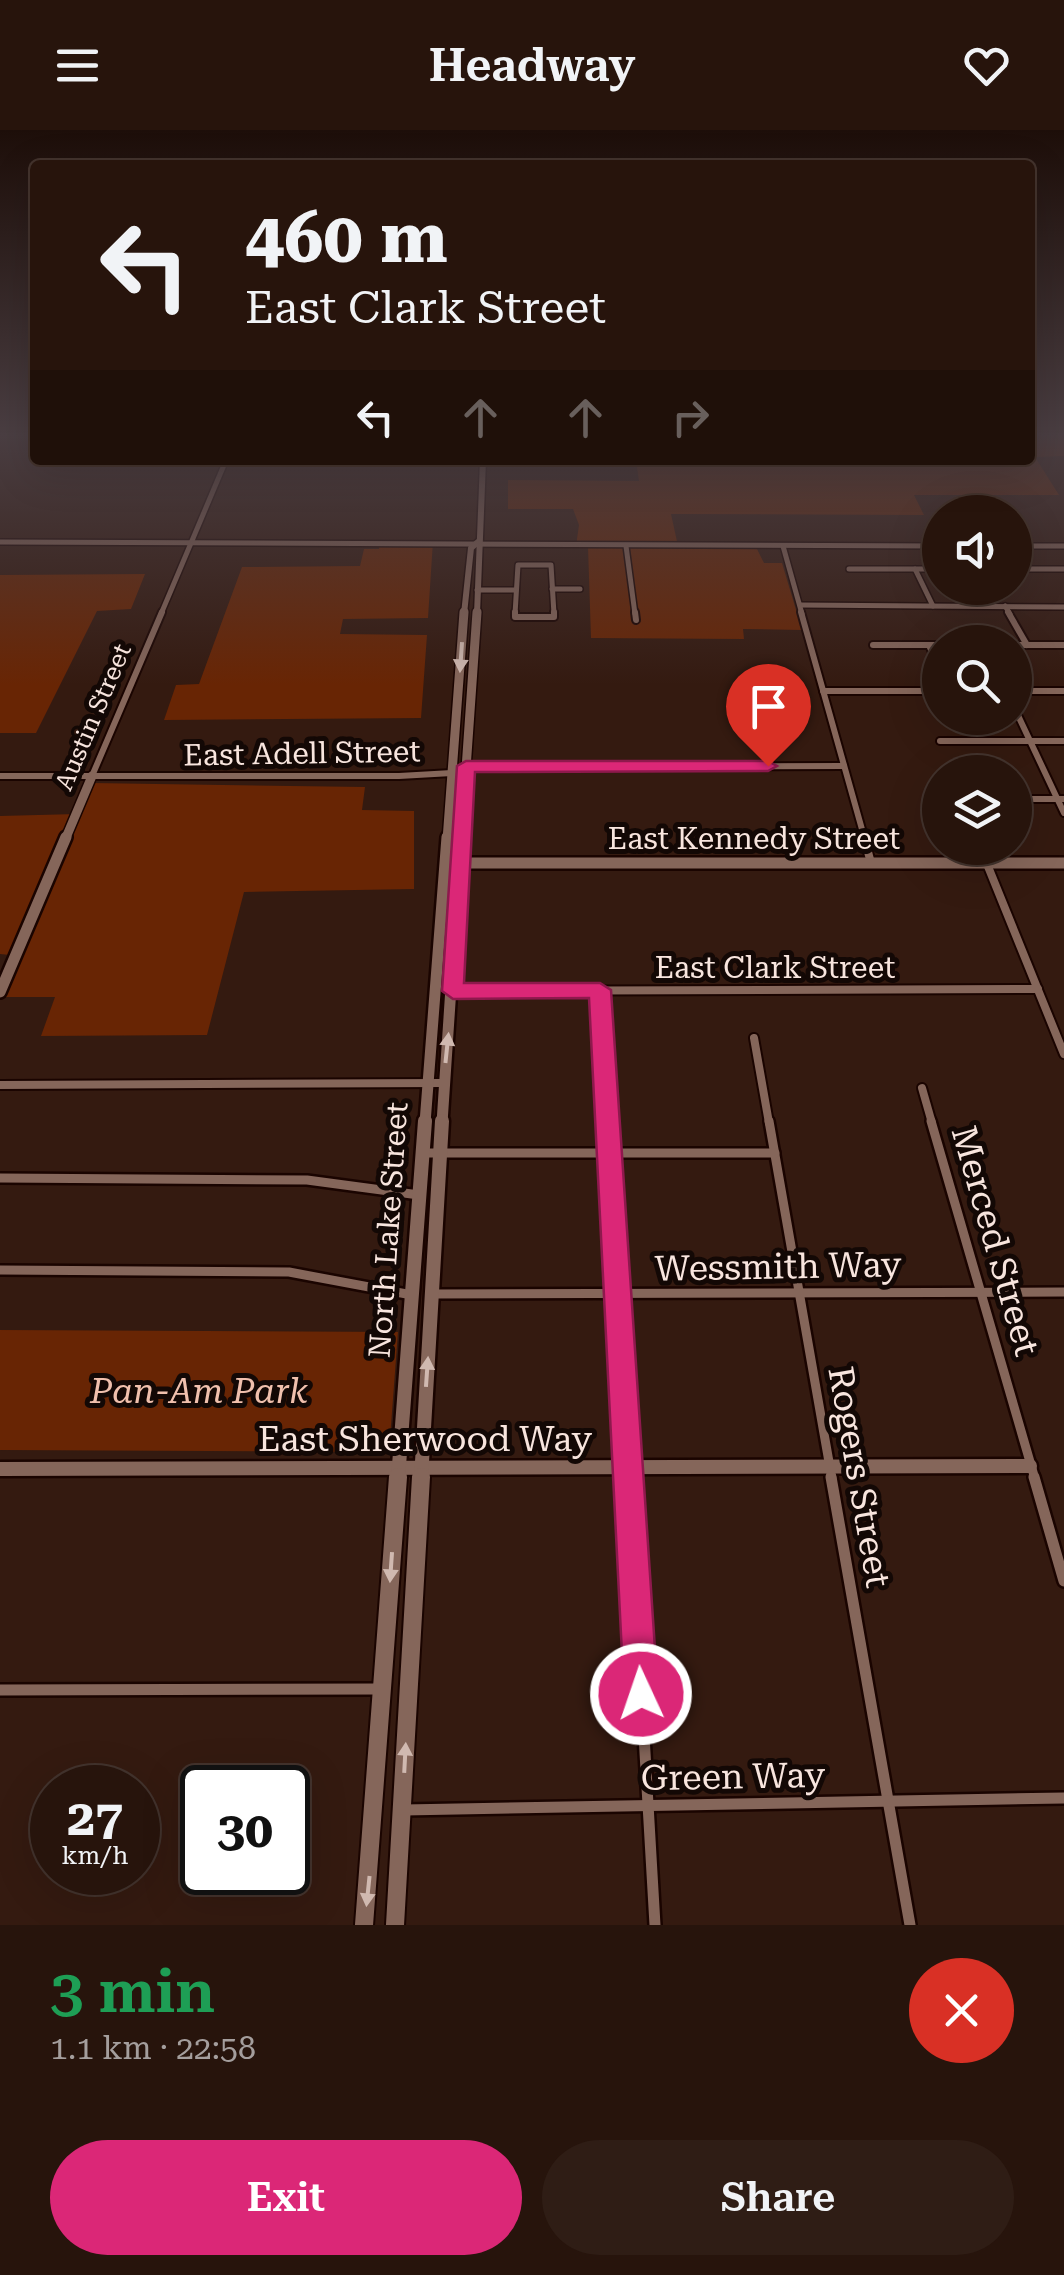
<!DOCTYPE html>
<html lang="en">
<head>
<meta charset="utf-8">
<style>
  :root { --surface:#27140c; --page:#2f1d15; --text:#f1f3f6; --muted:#a49e9d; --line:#43332d; --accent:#db2777 }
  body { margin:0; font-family:"Roboto Serif",serif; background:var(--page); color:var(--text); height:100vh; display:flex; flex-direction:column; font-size:38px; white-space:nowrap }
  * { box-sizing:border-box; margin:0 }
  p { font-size:32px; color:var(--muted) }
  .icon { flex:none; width:55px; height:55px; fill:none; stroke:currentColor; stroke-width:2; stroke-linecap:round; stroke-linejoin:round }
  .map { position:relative; height:1795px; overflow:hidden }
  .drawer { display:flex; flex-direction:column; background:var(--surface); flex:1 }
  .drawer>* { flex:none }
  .guide { position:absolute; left:30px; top:30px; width:1005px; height:305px; border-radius:10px; box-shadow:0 10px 40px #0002,0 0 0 2px var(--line); background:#27140c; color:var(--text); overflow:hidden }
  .tools { position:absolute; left:922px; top:365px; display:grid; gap:20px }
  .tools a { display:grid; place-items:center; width:110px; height:110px; border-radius:50%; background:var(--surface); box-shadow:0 10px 40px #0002,0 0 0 2px var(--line); font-size:50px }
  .speed { position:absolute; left:30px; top:1635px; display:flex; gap:20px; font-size:50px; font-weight:700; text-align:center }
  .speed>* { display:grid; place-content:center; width:130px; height:130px; border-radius:50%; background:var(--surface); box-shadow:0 10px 40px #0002,0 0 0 2px var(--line); line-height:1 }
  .speed small { font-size:25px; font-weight:400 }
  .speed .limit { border:5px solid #111; border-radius:15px; background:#fff; color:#111 }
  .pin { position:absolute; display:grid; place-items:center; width:85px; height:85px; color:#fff; margin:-102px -42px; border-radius:50% 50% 50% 0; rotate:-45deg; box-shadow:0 0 10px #0007 }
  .pin .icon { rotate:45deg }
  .me { position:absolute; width:110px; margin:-55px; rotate:357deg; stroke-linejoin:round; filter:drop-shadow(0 0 8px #0008) }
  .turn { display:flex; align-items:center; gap:35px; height:210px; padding:0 50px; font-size:45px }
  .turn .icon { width:130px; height:130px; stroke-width:2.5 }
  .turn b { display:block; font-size:70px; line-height:85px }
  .lanes { display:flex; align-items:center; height:95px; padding:0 50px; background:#0003; justify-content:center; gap:50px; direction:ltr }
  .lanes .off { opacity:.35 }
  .round { display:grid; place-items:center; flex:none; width:105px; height:105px; border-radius:52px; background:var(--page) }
  .overview { display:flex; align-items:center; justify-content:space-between; height:170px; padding:0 50px }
  h1 { font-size:60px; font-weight:600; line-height:75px; color:#1e9e55 }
  .action { display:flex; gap:20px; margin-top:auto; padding:20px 50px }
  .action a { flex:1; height:115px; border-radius:60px; background:var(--accent); color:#fff; font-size:40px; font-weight:600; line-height:115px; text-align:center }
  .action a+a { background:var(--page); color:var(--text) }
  header { display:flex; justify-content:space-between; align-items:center; height:130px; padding:0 50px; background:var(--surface); font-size:45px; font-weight:600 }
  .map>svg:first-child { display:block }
  .green { fill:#682504 }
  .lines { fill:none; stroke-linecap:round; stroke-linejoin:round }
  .street-far4-casing { stroke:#1a0400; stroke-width:8 }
  .street-far3-casing { stroke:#1a0400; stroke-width:10 }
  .street-far2-casing { stroke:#1a0400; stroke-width:12 }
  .street-far1-casing { stroke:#1a0400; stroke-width:14 }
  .street-casing { stroke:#1a0400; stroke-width:16 }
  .secondary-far4-casing { stroke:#1a0400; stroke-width:9 }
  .secondary-far3-casing { stroke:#1a0400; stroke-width:12 }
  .secondary-far2-casing { stroke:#1a0400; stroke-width:16 }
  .secondary-far1-casing { stroke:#1a0400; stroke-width:19 }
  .secondary-casing { stroke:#1a0400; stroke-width:22 }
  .street-far4 { stroke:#85665a; stroke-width:5 }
  .street-far3 { stroke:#85665a; stroke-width:6 }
  .street-far2 { stroke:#85665a; stroke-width:8 }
  .street-far1 { stroke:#85665a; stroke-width:9 }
  .street { stroke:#85665a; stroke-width:11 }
  .secondary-far4 { stroke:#85665a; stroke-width:6 }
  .secondary-far3 { stroke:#85665a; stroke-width:9 }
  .secondary-far2 { stroke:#85665a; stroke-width:11 }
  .secondary-far1 { stroke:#85665a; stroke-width:14 }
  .secondary { stroke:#85665a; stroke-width:18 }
  .oneway { fill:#d0b9b0 }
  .route { fill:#db2777; stroke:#8e194d; stroke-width:2.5 }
  .labels { text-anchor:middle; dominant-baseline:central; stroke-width:10; stroke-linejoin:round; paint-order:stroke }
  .far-street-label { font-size:25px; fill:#f8e5de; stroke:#130805 }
  .street-label { font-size:30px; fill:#f8e5de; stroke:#130805 }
  .near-street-label { font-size:35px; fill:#f8e5de; stroke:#130805 }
  .near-park-label { font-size:35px; font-style:italic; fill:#f0c0ad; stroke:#130805 }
</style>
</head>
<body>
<header><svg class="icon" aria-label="menu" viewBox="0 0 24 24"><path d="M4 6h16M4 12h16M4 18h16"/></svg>Headway<svg class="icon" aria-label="heart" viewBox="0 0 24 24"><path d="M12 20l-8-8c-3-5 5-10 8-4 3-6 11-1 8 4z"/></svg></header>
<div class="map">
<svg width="1064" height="1795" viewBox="0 0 1064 1795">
  <rect width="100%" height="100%" fill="#341a10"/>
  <g class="green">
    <path d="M1030,303H1064V326L1035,327L1059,365H914L924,385L671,384L678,416L757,419L764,433H782L802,500L743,499L744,509L591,508L588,417L576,416L579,395L573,379H508V350L639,351L636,330H1030Z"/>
    <path d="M433,411L428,488L343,489L340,504L427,505L421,588L164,590L176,555L199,554L242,437L360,436L364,419H379L380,412Z"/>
    <path d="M145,444L131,479L97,481L36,603H0V445Z"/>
    <path d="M91,653L365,657L362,680L414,681V759L244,762L207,905L41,906L55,867H0L10,825L0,824V686L77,684Z"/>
    <path d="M0,1200L398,1202L389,1322L0,1320Z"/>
  </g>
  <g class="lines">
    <g class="street-far4-casing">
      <g id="street-far4">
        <path d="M0,412L940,416"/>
        <path d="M626,416L635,484"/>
        <path d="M783,416L802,484"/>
        <path d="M1015,416H1064"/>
        <path d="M849,439H940"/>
        <path d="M915,439L933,476"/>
        <path d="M1015,439H1064"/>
        <path d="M552,459H580"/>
        <path d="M477,460H516"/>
        <path d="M800,475L1064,477"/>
        <path d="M1005,476L1010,484"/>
        <path d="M161,484L224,335L219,330"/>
        <path d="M515,484L518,435H551L554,484"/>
      </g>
    </g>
    <g class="street-far3-casing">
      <g id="street-far3">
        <path d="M515,482V487H554V482"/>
        <path d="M635,482L636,490"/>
        <path d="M801,482L865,710"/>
        <path d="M1008,482L1027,515"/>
        <path d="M873,515H940"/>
        <path d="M929,515L940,541"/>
        <path d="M1015,515H1064"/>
        <path d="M823,561H940"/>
        <path d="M1015,561H1064"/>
        <path d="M1015,579L1064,683"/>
        <path d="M940,611H1064"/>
        <path d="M0,646H399L452,643L466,637L844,636"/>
        <path d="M92,646L162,482"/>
        <path d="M1015,669H1064"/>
      </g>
    </g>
    <g class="street-far2-casing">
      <g id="street-far2">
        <path d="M864,707L871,733"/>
        <path d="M987,734L1064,924"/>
        <path d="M453,861L1038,859"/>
        <path d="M600,861L608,993"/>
        <path d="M754,908L769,993"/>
        <path d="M0,955L444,953"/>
        <path d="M922,958L932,993"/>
      </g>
    </g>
    <g class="street-far1-casing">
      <g id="street-far1">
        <path d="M608,991L629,1349"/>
        <path d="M769,991L832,1349"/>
        <path d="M931,991L1035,1349"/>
        <path d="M423,1023H775"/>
        <path d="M0,1048L307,1050L419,1065"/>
        <path d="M0,1140L289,1142L412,1165"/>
        <path d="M433,1164L1064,1162"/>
      </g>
    </g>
    <g class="street-casing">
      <g id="street">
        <path d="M629,1347L655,1795"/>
        <path d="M831,1347L910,1795"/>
        <path d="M1034,1347L1064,1451"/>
        <path d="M0,1560L380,1559"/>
        <path d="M404,1680L1064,1668"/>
      </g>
    </g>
    <g class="secondary-far4-casing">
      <g id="secondary-far4">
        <path d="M464,484L471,418L478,412"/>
        <path d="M477,484L483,330"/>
      </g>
    </g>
    <g class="secondary-far3-casing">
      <g id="secondary-far3">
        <path d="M65,710L92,646"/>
        <path d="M447,710L464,482"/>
        <path d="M461,710L477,482"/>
      </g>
    </g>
    <g class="secondary-far2-casing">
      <g id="secondary-far2">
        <path d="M453,733H1064"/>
        <path d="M0,862L66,707"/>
        <path d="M425,993L447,707"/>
        <path d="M442,993L461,707"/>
      </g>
    </g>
    <g class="secondary-far1-casing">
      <g id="secondary-far1">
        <path d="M0,1339L1030,1336"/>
        <path d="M398,1349L425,991"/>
        <path d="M421,1349L442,991"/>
      </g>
    </g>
    <g class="secondary-casing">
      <g id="secondary">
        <path d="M364,1795L398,1347"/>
        <path d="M395,1795L421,1347"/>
      </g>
    </g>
    <use href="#street-far4" class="street-far4"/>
    <use href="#street-far3" class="street-far3"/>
    <use href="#street-far2" class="street-far2"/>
    <use href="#street-far1" class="street-far1"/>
    <use href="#street" class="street"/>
    <use href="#secondary-far4" class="secondary-far4"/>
    <use href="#secondary-far3" class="secondary-far3"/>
    <use href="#secondary-far2" class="secondary-far2"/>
    <use href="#secondary-far1" class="secondary-far1"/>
    <use href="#secondary" class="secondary"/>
  </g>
  <defs><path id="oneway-solid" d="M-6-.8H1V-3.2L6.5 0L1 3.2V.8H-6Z" transform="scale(2.5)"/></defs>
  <g class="oneway">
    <use href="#oneway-solid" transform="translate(461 527) rotate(94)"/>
    <use href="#oneway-solid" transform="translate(447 918) rotate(-84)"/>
    <use href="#oneway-solid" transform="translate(427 1242) rotate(-86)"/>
    <use href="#oneway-solid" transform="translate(391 1437) rotate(94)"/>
    <use href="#oneway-solid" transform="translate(405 1628) rotate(-87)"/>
    <use href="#oneway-solid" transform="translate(368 1761) rotate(96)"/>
  </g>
  <linearGradient id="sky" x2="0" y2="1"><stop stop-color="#1d0e09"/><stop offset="0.55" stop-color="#4a3e42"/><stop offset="1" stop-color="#4a3e42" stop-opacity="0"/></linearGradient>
  <rect width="1064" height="555" fill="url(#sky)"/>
  <path class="route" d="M466,631H768L777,636L768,641L475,642L464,853H600L611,860L658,1564L653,1576L641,1581L629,1576L624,1564L589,868L453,869L442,861L457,636Z"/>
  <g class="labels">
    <g class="far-street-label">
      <text transform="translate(93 587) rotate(-67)">Austin Street</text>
    </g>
    <g class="street-label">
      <text transform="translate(302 623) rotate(-1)">East Adell Street</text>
      <text x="754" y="708">East Kennedy Street</text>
      <text x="775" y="837">East Clark Street</text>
      <text transform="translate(388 1100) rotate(-86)">North Lake Street</text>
    </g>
    <g class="near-street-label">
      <text transform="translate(995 1111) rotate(74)">Merced Street</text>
      <text transform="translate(778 1137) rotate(-1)">Wessmith Way</text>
      <text x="425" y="1309">East Sherwood Way</text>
      <text transform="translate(859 1347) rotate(80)">Rogers Street</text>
      <text transform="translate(733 1647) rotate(-1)">Green Way</text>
    </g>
    <g class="near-park-label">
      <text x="199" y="1261">Pan-Am Park</text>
    </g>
  </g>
</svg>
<div class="tools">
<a><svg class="icon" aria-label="sound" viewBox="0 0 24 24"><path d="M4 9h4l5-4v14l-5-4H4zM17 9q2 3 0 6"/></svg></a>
<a><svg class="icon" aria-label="search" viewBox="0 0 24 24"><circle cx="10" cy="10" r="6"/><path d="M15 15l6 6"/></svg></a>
<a><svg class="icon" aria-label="layers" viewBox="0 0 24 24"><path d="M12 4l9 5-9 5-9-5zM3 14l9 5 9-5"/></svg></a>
</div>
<div class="speed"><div>27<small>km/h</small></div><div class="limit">30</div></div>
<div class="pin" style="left:768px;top:636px;background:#d93025"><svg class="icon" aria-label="arrive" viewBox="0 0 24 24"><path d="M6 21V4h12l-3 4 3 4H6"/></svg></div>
<svg class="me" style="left:641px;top:1564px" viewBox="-20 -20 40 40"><circle r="17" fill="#db2777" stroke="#fff" stroke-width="3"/><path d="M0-11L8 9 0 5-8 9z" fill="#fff"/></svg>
<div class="guide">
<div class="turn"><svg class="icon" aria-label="left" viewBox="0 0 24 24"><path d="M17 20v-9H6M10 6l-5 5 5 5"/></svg><div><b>460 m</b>East Clark Street</div></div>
<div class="lanes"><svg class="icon" aria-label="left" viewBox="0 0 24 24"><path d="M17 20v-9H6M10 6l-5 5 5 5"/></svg><svg class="icon off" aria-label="ahead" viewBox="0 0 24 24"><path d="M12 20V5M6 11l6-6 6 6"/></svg><svg class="icon off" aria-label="ahead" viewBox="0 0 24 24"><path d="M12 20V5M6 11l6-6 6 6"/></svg><svg class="icon off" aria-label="right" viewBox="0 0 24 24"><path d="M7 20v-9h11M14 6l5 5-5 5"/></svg></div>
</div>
</div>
<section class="drawer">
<div class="overview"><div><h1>3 min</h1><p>1.1 km · 22:58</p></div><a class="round" style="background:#d93025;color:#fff"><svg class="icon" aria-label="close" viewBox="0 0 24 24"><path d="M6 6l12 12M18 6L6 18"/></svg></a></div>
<div class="action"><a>Exit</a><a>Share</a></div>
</section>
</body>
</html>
